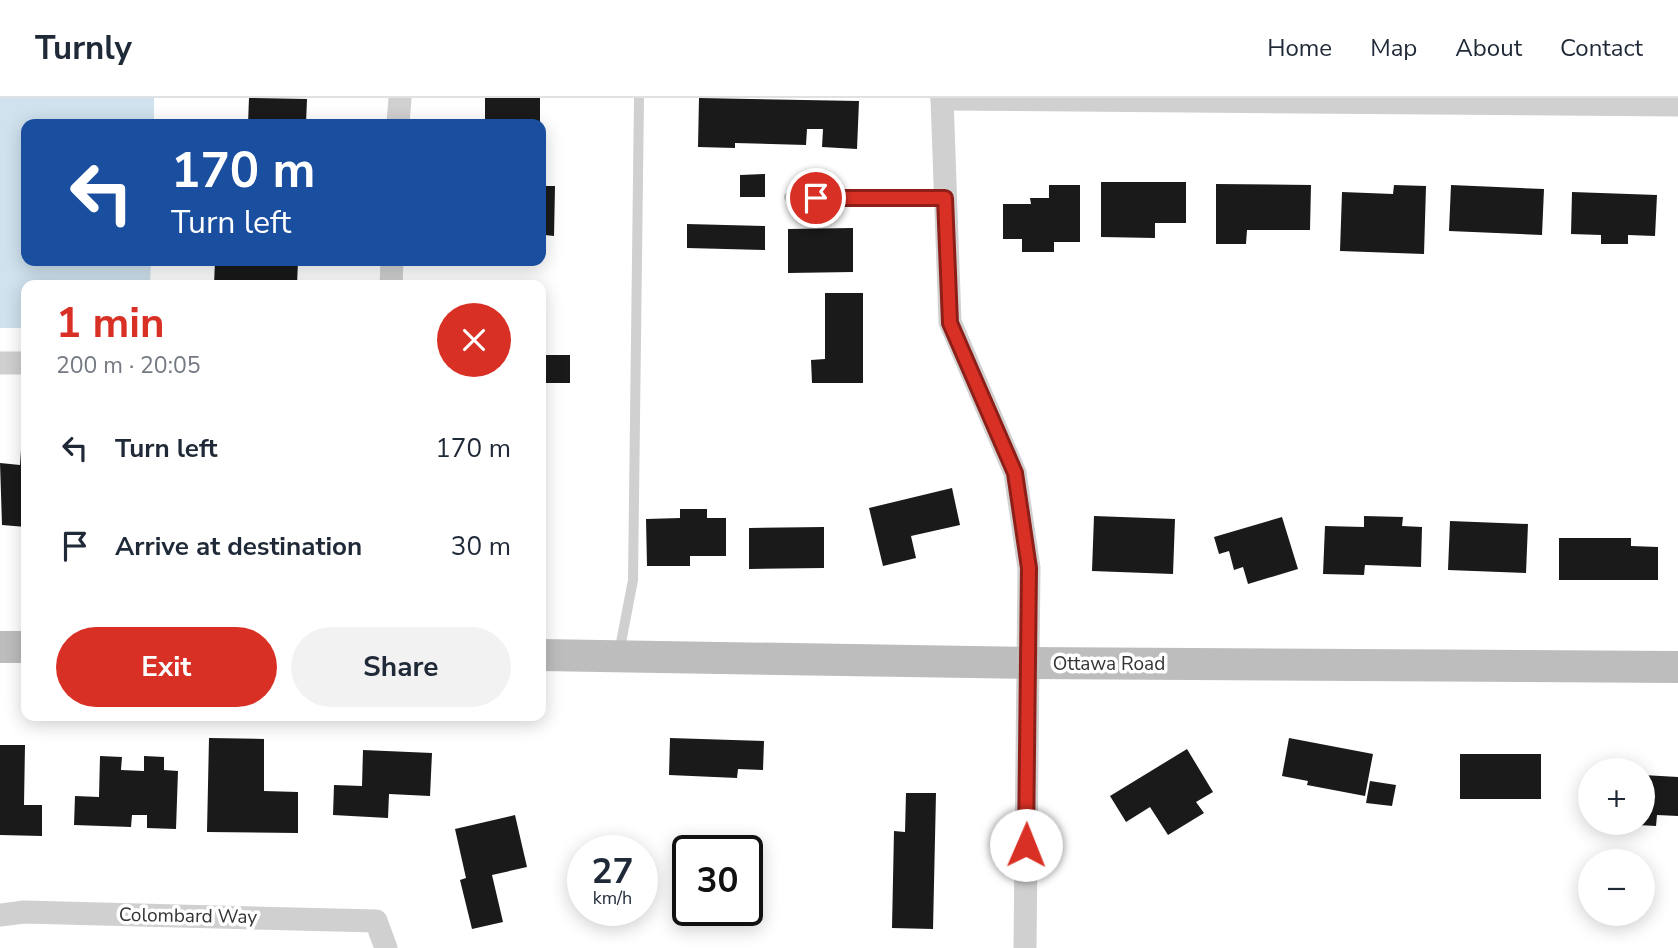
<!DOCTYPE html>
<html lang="en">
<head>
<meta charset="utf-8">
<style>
  :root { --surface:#fff; --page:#f2f2f3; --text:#1f2937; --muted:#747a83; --line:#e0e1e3; --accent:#d93025 }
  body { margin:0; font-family:"Nunito Sans",sans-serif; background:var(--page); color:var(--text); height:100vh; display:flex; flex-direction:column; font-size:26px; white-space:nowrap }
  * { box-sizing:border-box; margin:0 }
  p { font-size:23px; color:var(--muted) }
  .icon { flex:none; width:38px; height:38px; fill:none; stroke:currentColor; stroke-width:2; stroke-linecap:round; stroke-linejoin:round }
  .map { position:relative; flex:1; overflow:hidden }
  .details { position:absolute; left:21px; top:182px; width:525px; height:441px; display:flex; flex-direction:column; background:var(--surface); border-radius:14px; box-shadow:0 4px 18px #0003 }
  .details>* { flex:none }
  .top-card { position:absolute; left:21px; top:21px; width:525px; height:147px; border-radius:14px; box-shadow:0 4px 18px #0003; background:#1a4fa0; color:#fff; overflow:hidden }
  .controls { position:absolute; left:1578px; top:660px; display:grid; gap:14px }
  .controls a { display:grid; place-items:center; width:77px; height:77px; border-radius:50%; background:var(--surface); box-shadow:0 4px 18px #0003; font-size:35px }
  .speed { position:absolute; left:567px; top:737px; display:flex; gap:14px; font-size:35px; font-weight:700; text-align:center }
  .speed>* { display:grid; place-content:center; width:91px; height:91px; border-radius:50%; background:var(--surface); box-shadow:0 4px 18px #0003; line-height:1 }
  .speed small { font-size:18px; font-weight:400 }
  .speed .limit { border:4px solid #111; border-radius:10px; background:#fff; color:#111 }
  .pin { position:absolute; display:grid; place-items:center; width:60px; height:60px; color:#fff; margin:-30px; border:4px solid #fff; border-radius:50%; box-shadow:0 2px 7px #0007 }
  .me { position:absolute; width:77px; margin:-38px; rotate:1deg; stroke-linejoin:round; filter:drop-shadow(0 0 5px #0008) }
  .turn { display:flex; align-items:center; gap:24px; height:147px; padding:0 35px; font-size:32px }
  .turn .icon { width:91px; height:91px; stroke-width:2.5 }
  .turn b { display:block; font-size:49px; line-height:60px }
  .round { display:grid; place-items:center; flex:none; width:74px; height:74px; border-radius:37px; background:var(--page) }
  .summary { display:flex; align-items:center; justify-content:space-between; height:119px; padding:0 35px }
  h1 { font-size:42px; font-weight:700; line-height:52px; color:var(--accent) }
  .action { display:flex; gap:14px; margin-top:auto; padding:14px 35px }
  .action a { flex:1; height:80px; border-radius:42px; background:var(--accent); color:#fff; font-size:28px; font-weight:700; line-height:80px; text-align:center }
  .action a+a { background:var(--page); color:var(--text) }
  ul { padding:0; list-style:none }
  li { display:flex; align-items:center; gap:21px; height:98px; padding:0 35px }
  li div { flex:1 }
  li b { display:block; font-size:26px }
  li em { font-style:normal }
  header { display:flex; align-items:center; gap:42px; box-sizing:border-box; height:98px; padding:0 35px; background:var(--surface); border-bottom:2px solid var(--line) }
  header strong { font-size:33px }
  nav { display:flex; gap:38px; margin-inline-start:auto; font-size:24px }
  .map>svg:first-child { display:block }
  .water { fill:#cfe2ee }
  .building { fill:#1a1a1a }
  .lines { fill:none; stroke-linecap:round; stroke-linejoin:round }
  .lane { stroke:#d0d0d0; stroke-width:10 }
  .street { stroke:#d0d0d0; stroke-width:23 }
  .secondary { stroke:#bdbdbd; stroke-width:32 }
  .route-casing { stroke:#8d1f18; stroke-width:18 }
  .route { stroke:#d93025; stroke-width:12 }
  .labels { text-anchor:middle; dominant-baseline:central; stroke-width:7; stroke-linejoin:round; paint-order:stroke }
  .street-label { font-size:19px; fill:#333; stroke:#fff }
</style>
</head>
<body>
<header>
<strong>Turnly</strong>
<nav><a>Home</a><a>Map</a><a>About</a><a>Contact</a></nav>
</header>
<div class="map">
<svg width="1678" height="850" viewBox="0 0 1678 850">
  <rect width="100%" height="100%" fill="#fff"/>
  <path class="water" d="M0,0H154V26H26V163H151L150,187H26V230H0Z"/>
  <g class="building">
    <path d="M249,0L307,1L306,26H248Z"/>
    <rect x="485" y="0" width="55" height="26"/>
    <path d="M699,0L859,3L857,51L822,49L823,31H807L806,47L735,45V50L698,49Z"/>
    <path d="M765,76V99H740V77Z"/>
    <path d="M1101,84H1186V125H1155V140L1101,139Z"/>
    <path d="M1216,86L1311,87L1310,132H1247L1246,146H1216Z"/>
    <path d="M1049,87H1080V144H1054V154H1022V141H1003V106H1031L1030,100H1049Z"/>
    <path d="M1394,87L1426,88L1424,156L1340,153L1342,94L1393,96Z"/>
    <path d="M1451,87L1544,91L1542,137L1449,133Z"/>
    <path d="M541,88H555L554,138L545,137V155H541Z"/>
    <path d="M1572,94L1657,97L1655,138L1628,137V146H1601V137L1571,136Z"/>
    <path d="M687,126L765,128V152L687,150Z"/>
    <path d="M853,130V174L788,175V131Z"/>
    <path d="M215,163H298L297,187H214Z"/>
    <path d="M825,195H863V285H812L811,262L825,261Z"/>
    <rect x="541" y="257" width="29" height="28"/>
    <path d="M21,352H26V429L2,427L0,365L20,367Z"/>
    <path d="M952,390L960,427L911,438L916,460L883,468L869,410Z"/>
    <path d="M680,411H707V420H726V458H690V468H647L646,421L680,420Z"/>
    <path d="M1094,418L1175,421L1173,476L1092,473Z"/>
    <path d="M1364,418L1403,419L1402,428L1422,429L1421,469L1365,467L1364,477L1323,476L1325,428L1364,429Z"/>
    <path d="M1282,419L1298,471L1248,486L1243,469L1234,472L1229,453L1219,456L1214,439Z"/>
    <path d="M1450,423L1528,426L1526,475L1448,472Z"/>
    <path d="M824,429V470L749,471V430Z"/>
    <path d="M1559,440H1631V448L1658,449V482H1559Z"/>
    <path d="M209,640L264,641V693L298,694V735L207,734Z"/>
    <path d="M670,640L764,643L763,672L738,671L737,680L669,677Z"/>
    <path d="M1289,640L1373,656L1365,698L1307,687L1308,683L1282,678Z"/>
    <path d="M0,647H25L24,707H42V738L0,737Z"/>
    <path d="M1187,651L1213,694L1196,704L1204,715L1168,737L1150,709L1126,724L1110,698Z"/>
    <path d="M363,652L432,655L430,698L389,696L388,720L333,717L334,687L362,688Z"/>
    <rect x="1460" y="656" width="81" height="45"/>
    <path d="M100,658L122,659L121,672L144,673V658L164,659V672L178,673L176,731L147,730V717H132L131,729L74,727L75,698L99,699Z"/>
    <path d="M1643,677L1678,679V718L1657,717L1656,728L1638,727L1643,724Z"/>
    <path d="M1370,683L1396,687L1392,708L1366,705Z"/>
    <path d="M906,695H936L933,831L892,830L894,733L905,734Z"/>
    <path d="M515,717L527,769L492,777L503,824L472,831L460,782L466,780L455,731Z"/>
  </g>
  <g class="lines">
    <g class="lane">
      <path d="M789,99L945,100"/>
      <path d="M619,555L633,482L639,0"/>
    </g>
    <g class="street">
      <path d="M942,0L950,224L1015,375L1029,470L1025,850"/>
      <path d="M942,1L1678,7"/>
      <path d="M398,26L400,0"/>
      <path d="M391,187L392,163"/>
      <path d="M0,265H26"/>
      <path d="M0,817L24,814L376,823L386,850"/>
    </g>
    <g class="secondary">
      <path d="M0,549H26"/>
      <path d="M541,557L1029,565L1678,569"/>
    </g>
  </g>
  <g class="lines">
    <g class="route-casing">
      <path id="route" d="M816,100H945L950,225L1015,375L1029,470L1026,747"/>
    </g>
    <use href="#route" class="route"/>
  </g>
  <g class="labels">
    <g class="street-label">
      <text x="1109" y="566">Ottawa Road</text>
      <text transform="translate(188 818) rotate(1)">Colombard Way</text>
    </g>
  </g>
</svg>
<div class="controls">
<a>+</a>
<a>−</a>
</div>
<div class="speed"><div>27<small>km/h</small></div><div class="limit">30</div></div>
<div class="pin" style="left:816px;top:100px;background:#d93025"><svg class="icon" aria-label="arrive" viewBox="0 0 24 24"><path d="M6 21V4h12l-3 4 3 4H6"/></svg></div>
<svg class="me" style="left:1026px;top:747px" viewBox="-20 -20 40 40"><circle r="19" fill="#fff"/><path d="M0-13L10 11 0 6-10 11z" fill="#d93025"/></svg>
<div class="top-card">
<div class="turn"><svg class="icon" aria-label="left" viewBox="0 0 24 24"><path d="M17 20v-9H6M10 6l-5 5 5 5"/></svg><div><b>170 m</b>Turn left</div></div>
</div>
<section class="details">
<div class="summary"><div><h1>1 min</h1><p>200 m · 20:05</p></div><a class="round" style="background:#d93025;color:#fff"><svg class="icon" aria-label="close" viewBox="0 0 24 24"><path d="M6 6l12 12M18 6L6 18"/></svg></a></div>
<ul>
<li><svg class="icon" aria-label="left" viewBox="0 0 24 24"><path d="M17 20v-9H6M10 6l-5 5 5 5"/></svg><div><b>Turn left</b></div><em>170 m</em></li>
<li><svg class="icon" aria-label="arrive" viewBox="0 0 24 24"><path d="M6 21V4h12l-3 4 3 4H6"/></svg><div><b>Arrive at destination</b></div><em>30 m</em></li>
</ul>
<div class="action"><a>Exit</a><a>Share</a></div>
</section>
</div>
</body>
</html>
